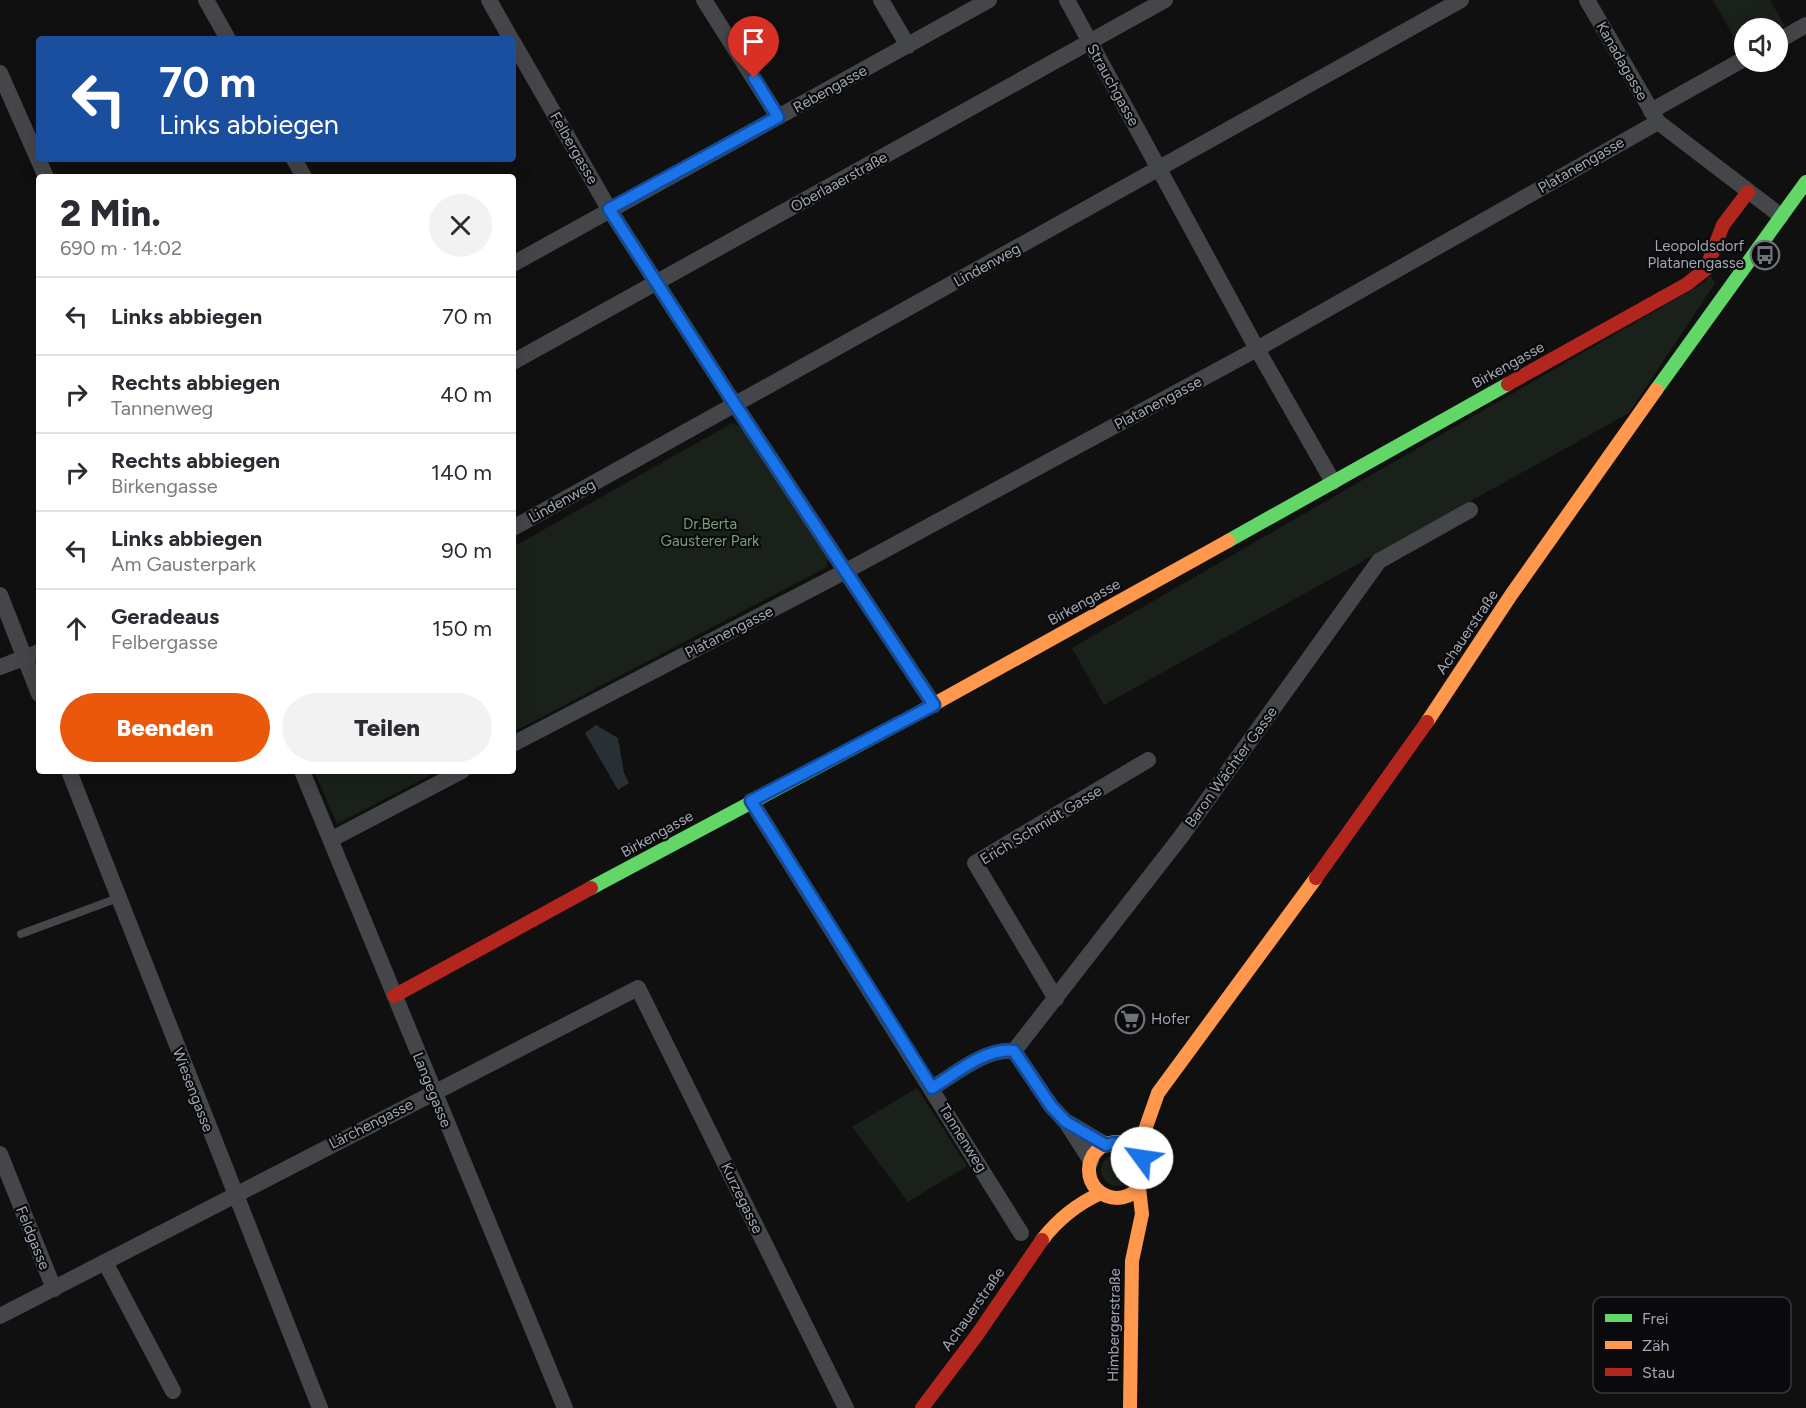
<!DOCTYPE html>
<html lang="de">
<head>
<meta charset="utf-8">
<style>
  :root { --surface:#fff; --page:#f2f2f3; --text:#2b2b33; --muted:#7c7c81; --line:#e1e1e2; --accent:#ea580c }
  body { margin:0; font-family:Figtree,sans-serif; background:var(--page); color:var(--text); height:100vh; display:flex; flex-direction:column; font-size:22px; white-space:nowrap }
  * { box-sizing:border-box; margin:0 }
  p { font-size:20px; color:var(--muted) }
  .icon { flex:none; width:33px; height:33px; fill:none; stroke:currentColor; stroke-width:2; stroke-linecap:round; stroke-linejoin:round }
  .map { position:relative; flex:1; overflow:hidden }
  .details { position:absolute; left:36px; top:174px; width:480px; height:600px; display:flex; flex-direction:column; background:var(--surface); border-radius:6px; box-shadow:0 6px 24px #0002 }
  .details>* { flex:none }
  .hud { position:absolute; left:36px; top:36px; width:480px; height:126px; border-radius:6px; box-shadow:0 6px 24px #0002; background:#1a4fa0; color:#fff; overflow:hidden }
  .buttons { position:absolute; left:1734px; top:18px; display:grid; gap:12px }
  .buttons a { display:grid; place-items:center; width:54px; height:54px; border-radius:50%; background:var(--surface); box-shadow:0 6px 24px #0002; font-size:30px }
  .pin { position:absolute; display:grid; place-items:center; width:51px; height:51px; color:#fff; margin:-62px -26px; border-radius:50% 50% 50% 0; rotate:-45deg; box-shadow:0 0 6px #0007 }
  .pin .icon { rotate:45deg }
  .me { position:absolute; width:66px; margin:-33px; rotate:301deg; stroke-linejoin:round; filter:drop-shadow(0 0 4px #0008) }
  .turn { display:flex; align-items:center; gap:21px; height:126px; padding:0 24px; font-size:27px }
  .turn .icon { width:78px; height:78px; stroke-width:2.5 }
  .turn b { display:block; font-size:42px; line-height:51px }
  .round { display:grid; place-items:center; flex:none; width:63px; height:63px; border-radius:32px; background:var(--page) }
  .overview { display:flex; align-items:center; justify-content:space-between; height:102px; padding:0 24px }
  h1 { font-size:36px; font-weight:800; line-height:45px }
  .button { display:flex; gap:12px; margin-top:auto; padding:12px 24px }
  .button a { flex:1; height:69px; border-radius:36px; background:var(--accent); color:#fff; font-size:24px; font-weight:800; line-height:69px; text-align:center }
  .button a+a { background:var(--page); color:var(--text) }
  ul { padding:0; list-style:none }
  li { display:flex; align-items:center; gap:18px; height:78px; padding:0 24px; border-top:2px solid var(--line) }
  li div { flex:1 }
  li b { display:block; font-size:22px }
  li em { font-style:normal }
  .map>svg:first-child { display:block }
  .green { fill:#1a201a }
  .water { fill:#273035 }
  .lines { fill:none; stroke-linecap:round; stroke-linejoin:round }
  .lane { stroke:#444649; stroke-width:8 }
  .street { stroke:#444649; stroke-width:16 }
  .fast { stroke:#63d668; stroke-width:14 }
  .slow { stroke:#ff974d; stroke-width:14 }
  .jam { stroke:#b3261e; stroke-width:14 }
  .route-casing { stroke:#114b97; stroke-width:15 }
  .route { stroke:#1a73e8; stroke-width:10 }
  .labels { text-anchor:middle; dominant-baseline:central; stroke-width:4.5; stroke-linejoin:round; paint-order:stroke }
  .street-label { font-size:15px; fill:#a0a7b2; stroke:#0a0a0c }
  .poi-label { font-size:15px; fill:#a0a7b2; stroke:#0a0a0c; text-anchor:end }
  .park-label { font-size:15px; fill:#769e76; stroke:#0a0a0c }
  .key { fill:#0a0a0c; stroke:#37393e; stroke-width:1.5 }
  .key-label { font-size:16px; fill:#a0a7b2 }
</style>
</head>
<body>
<div class="map">
<svg width="1806" height="1408" viewBox="0 0 1806 1408">
  <rect width="100%" height="100%" fill="#101010"/>
  <g class="green">
    <path d="M1713,0H1770L1785,26L1778,30L1744,28V49L1741,50Z"/>
    <path d="M1710,275L1715,283L1629,413L1104,705L1072,648L1705,282Z"/>
    <path d="M732,423L746,429L828,553L827,567L513,732V547Z"/>
    <path d="M314,771H438L337,824Z"/>
    <path d="M917,1088L967,1166L908,1202L852,1127Z"/>
    <circle cx="1117" cy="1170" r="16"/>
  </g>
  <path class="water" d="M596,725L618,738L624,773L629,783L618,790L585,733Z"/>
  <g class="lines">
    <path class="lane" d="M21,934L118,898"/>
    <g class="street">
      <path d="M206,0L228,39"/>
      <path d="M489,0L511,39"/>
      <path d="M704,0L778,117"/>
      <path d="M881,0L908,46"/>
      <path d="M1067,0L1257,349L1333,482"/>
      <path d="M1587,0L1658,122L1781,216"/>
      <path d="M1778,41L1806,25"/>
      <path d="M513,42L609,209L734,403L934,705"/>
      <path d="M0,73L46,177"/>
      <path d="M1651,111L1744,59"/>
      <path d="M294,159L304,177"/>
      <path d="M513,264L989,0"/>
      <path d="M513,362L1165,0"/>
      <path d="M513,528C828,350 1146,178 1461,0"/>
      <path d="M0,595L39,694"/>
      <path d="M0,667L39,652"/>
      <path d="M513,744L846,571L1257,349L1658,122"/>
      <path d="M69,771L320,1408"/>
      <path d="M302,771L565,1408"/>
      <path d="M751,801L1021,1233"/>
      <path d="M332,839L462,771"/>
      <path d="M1056,999L975,863L1148,760"/>
      <path d="M1014,1051L1180,838L1379,561L1470,510"/>
      <path d="M932,1088C955,1074 986,1048 1014,1051L1051,1106L1066,1122L1091,1161"/>
      <path d="M1067,1122L1106,1145"/>
      <path d="M0,1154L54,1289"/>
      <path d="M105,1262L173,1391"/>
      <path d="M0,1316L638,988L846,1408"/>
    </g>
    <g class="fast">
      <path d="M1656,390L1806,182"/>
      <path d="M1228,541L1508,384"/>
      <path d="M591,888L900,723"/>
    </g>
    <g class="slow">
      <path d="M1427,722L1511,595L1656,390"/>
      <path d="M900,723L1228,541"/>
      <circle cx="1117" cy="1170" r="28"/>
      <path d="M1142,1158L1146,1127L1158,1093L1316,878"/>
      <path d="M1042,1240C1058,1219 1077,1204 1101,1193"/>
      <path d="M1130,1408L1132,1261L1142,1214L1139,1188"/>
    </g>
    <g class="jam">
      <path d="M1508,384L1687,284L1706,269L1723,225L1748,192"/>
      <path d="M1316,878L1427,722"/>
      <path d="M394,996L591,888"/>
      <path d="M922,1408L977,1335L1042,1240"/>
    </g>
  </g>
  <g class="lines">
    <g class="route-casing">
      <path id="route" d="M754,78L778,117L609,209L734,403L934,705L751,801L932,1088C955,1074 986,1047 1014,1051L1051,1106L1066,1122L1106,1145C1121,1140 1134,1144 1142,1158"/>
    </g>
    <use href="#route" class="route"/>
  </g>
  <defs>
    <g id="bus-ring" transform="scale(1.5)"><circle r="9.5" fill="#0a0a0c" stroke="#6e7279" stroke-width="1.5"/><path d="M-5-6H5V4H4V6H2V4H-2V6H-4V4H-5ZM-3.5-4V0h7V-4ZM-3.5 1.2v1.5H-2V1.2ZM2 1.2v1.5H3.5V1.2Z" fill="#6e7279"/></g>
    <g id="supermarket-ring" transform="scale(1.5)"><circle r="9.5" fill="#0a0a0c" stroke="#6e7279" stroke-width="1.5"/><path d="M-6-5.5h2.5l.6 2H6L4.5 2H-2.5L-4.4-4H-6ZM-1.5 3.2a1.3 1.3 0 1 0 .1 0ZM3 3.2a1.3 1.3 0 1 0 .1 0Z" fill="#6e7279"/></g>
  </defs>
  <g fill-rule="evenodd">
    <use href="#bus-ring" x="1765" y="255"/>
    <use href="#supermarket-ring" x="1130" y="1019"/>
  </g>
  <g class="labels">
    <g class="street-label">
      <text transform="translate(1622 61) rotate(60)">Kanadagasse</text>
      <text transform="translate(1113 85) rotate(61)">Strauchgasse</text>
      <text transform="translate(830 89) rotate(-29)">Rebengasse</text>
      <text transform="translate(574 148) rotate(60)">Felbergasse</text>
      <text transform="translate(1581 165) rotate(-30)">Platanengasse</text>
      <text transform="translate(839 182) rotate(-29)">Oberlaaerstraße</text>
      <text transform="translate(987 265) rotate(-29)">Lindenweg</text>
      <text transform="translate(1508 365) rotate(-29)">Birkengasse</text>
      <text transform="translate(1158 403) rotate(-28)">Platanengasse</text>
      <text transform="translate(562 501) rotate(-29)">Lindenweg</text>
      <text transform="translate(1084 602) rotate(-29)">Birkengasse</text>
      <text transform="translate(729 632) rotate(-27)">Platanengasse</text>
      <text transform="translate(1467 632) rotate(-56)">Achauerstraße</text>
      <text transform="translate(1231 767) rotate(-54)">Baron Wächter Gasse</text>
      <text transform="translate(1041 825) rotate(-31)">Erich Schmidt Gasse</text>
      <text transform="translate(657 834) rotate(-29)">Birkengasse</text>
      <text transform="translate(193 1090) rotate(69)">Wiesengasse</text>
      <text transform="translate(432 1090) rotate(68)">Langegasse</text>
      <text transform="translate(371 1124) rotate(-27)">Lärchengasse</text>
      <text transform="translate(963 1138) rotate(58)">Tannenweg</text>
      <text transform="translate(742 1198) rotate(64)">Kurzegasse</text>
      <text transform="translate(33 1238) rotate(68)">Feldgasse</text>
      <text transform="translate(973 1309) rotate(-55)">Achauerstraße</text>
      <text transform="translate(1114 1325) rotate(-89)">Himbergerstraße</text>
    </g>
    <g class="poi-label">
      <text x="1744" y="246">Leopoldsdorf<tspan x="1744" dy="17">Platanengasse</tspan></text>
      <text x="1151" y="1019" text-anchor="start">Hofer</text>
    </g>
    <g class="park-label">
      <text x="710" y="524">Dr.Berta<tspan x="710" dy="17">Gausterer Park</tspan></text>
    </g>
  </g>
  <rect x="1593" y="1297" width="198" height="96" rx="9" class="key"/>
  <rect x="1605" y="1314" width="27" height="8" fill="#63d668"/>
  <rect x="1605" y="1341" width="27" height="8" fill="#ff974d"/>
  <rect x="1605" y="1368" width="27" height="8" fill="#b3261e"/>
  <g class="key-label">
    <text x="1642" y="1324">Frei</text>
    <text x="1642" y="1351">Zäh</text>
    <text x="1642" y="1378">Stau</text>
  </g>
</svg>
<div class="buttons">
<a><svg class="icon" aria-label="sound" viewBox="0 0 24 24"><path d="M4 9h4l5-4v14l-5-4H4zM17 9q2 3 0 6"/></svg></a>
</div>
<div class="pin" style="left:754px;top:78px;background:#d93025"><svg class="icon" aria-label="arrive" viewBox="0 0 24 24"><path d="M6 21V4h12l-3 4 3 4H6"/></svg></div>
<svg class="me" style="left:1142px;top:1158px" viewBox="-20 -20 40 40"><circle r="19" fill="#fff"/><path d="M0-13L10 11 0 6-10 11z" fill="#1a73e8"/></svg>
<div class="hud">
<div class="turn"><svg class="icon" aria-label="left" viewBox="0 0 24 24"><path d="M17 20v-9H6M10 6l-5 5 5 5"/></svg><div><b>70 m</b>Links abbiegen</div></div>
</div>
<section class="details">
<div class="overview"><div><h1>2 Min.</h1><p>690 m · 14:02</p></div><a class="round"><svg class="icon" aria-label="close" viewBox="0 0 24 24"><path d="M6 6l12 12M18 6L6 18"/></svg></a></div>
<ul>
<li><svg class="icon" aria-label="left" viewBox="0 0 24 24"><path d="M17 20v-9H6M10 6l-5 5 5 5"/></svg><div><b>Links abbiegen</b></div><em>70 m</em></li>
<li><svg class="icon" aria-label="right" viewBox="0 0 24 24"><path d="M7 20v-9h11M14 6l5 5-5 5"/></svg><div><b>Rechts abbiegen</b><p>Tannenweg</p></div><em>40 m</em></li>
<li><svg class="icon" aria-label="right" viewBox="0 0 24 24"><path d="M7 20v-9h11M14 6l5 5-5 5"/></svg><div><b>Rechts abbiegen</b><p>Birkengasse</p></div><em>140 m</em></li>
<li><svg class="icon" aria-label="left" viewBox="0 0 24 24"><path d="M17 20v-9H6M10 6l-5 5 5 5"/></svg><div><b>Links abbiegen</b><p>Am Gausterpark</p></div><em>90 m</em></li>
<li><svg class="icon" aria-label="ahead" viewBox="0 0 24 24"><path d="M12 20V5M6 11l6-6 6 6"/></svg><div><b>Geradeaus</b><p>Felbergasse</p></div><em>150 m</em></li>
</ul>
<div class="button"><a>Beenden</a><a>Teilen</a></div>
</section>
</div>
</body>
</html>
